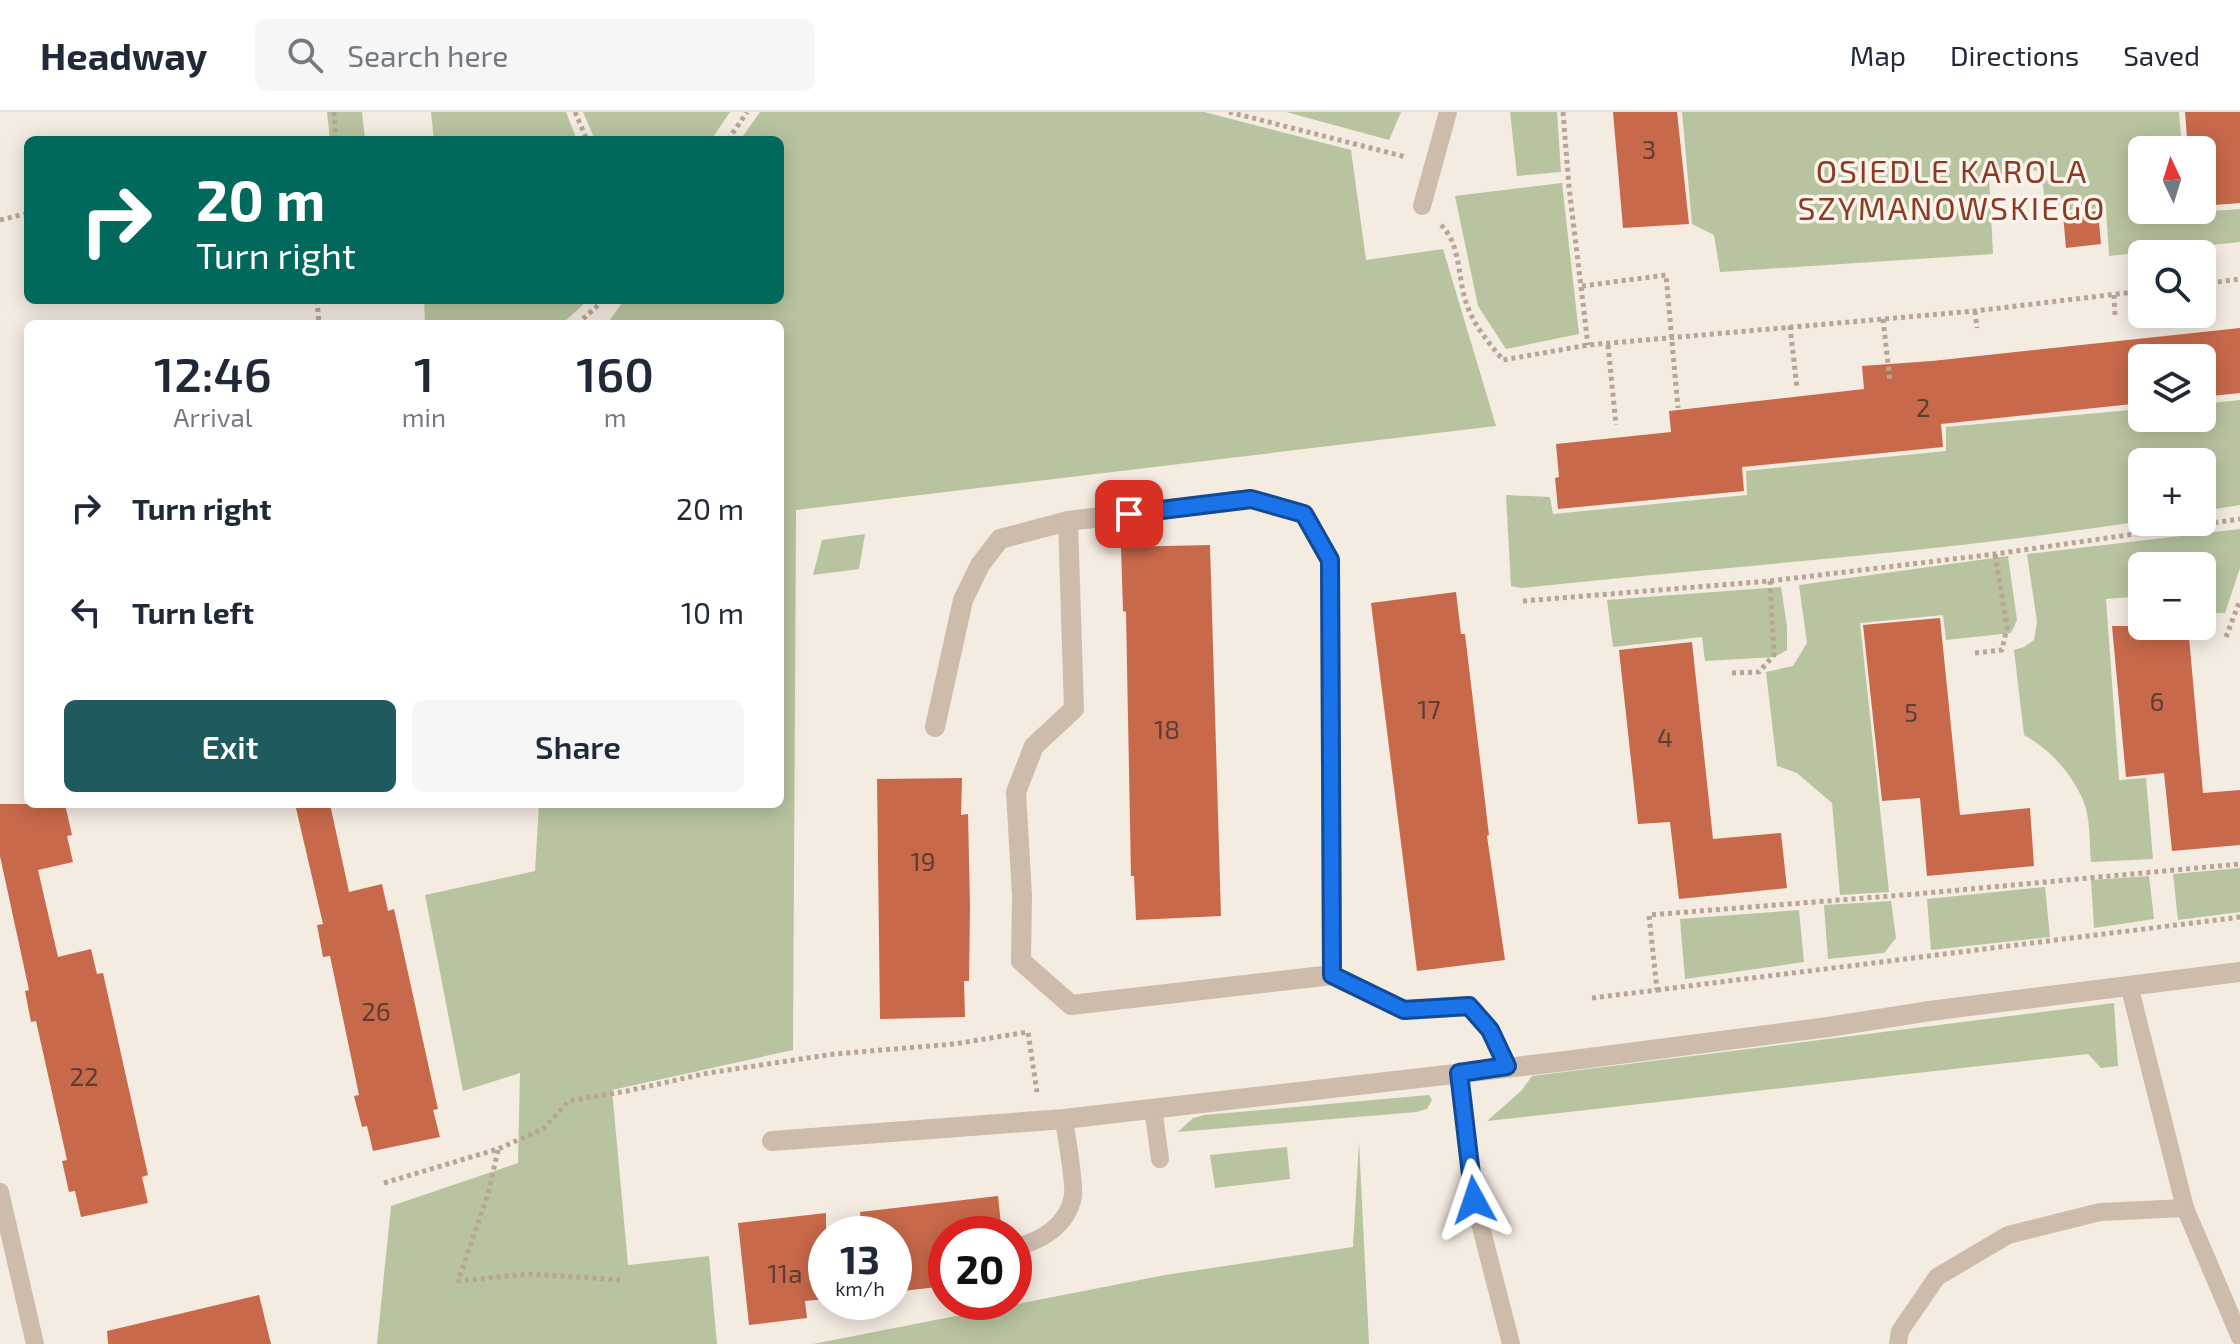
<!DOCTYPE html>
<html lang="en">
<head>
<meta charset="utf-8">
<style>
  :root { --surface:#fff; --page:#f6f6f7; --text:#1f2937; --muted:#747a83; --line:#e0e1e3; --accent:#1f5a5e }
  body { margin:0; font-family:"Exo 2",sans-serif; background:var(--page); color:var(--text); height:100vh; display:flex; flex-direction:column; font-size:30px; white-space:nowrap }
  * { box-sizing:border-box; margin:0 }
  p { font-size:26px; color:var(--muted) }
  .icon { flex:none; width:44px; height:44px; fill:none; stroke:currentColor; stroke-width:2; stroke-linecap:round; stroke-linejoin:round }
  .map { position:relative; flex:1; overflow:hidden }
  .side { position:absolute; left:24px; top:208px; width:760px; height:488px; display:flex; flex-direction:column; background:var(--surface); border-radius:12px; box-shadow:0 4px 20px #0003 }
  .side>* { flex:none }
  .banner { position:absolute; left:24px; top:24px; width:760px; height:168px; border-radius:12px; box-shadow:0 4px 20px #0003; background:#00695c; color:#fff; overflow:hidden }
  .needle { width:52px; rotate:356deg }
  .tools { position:absolute; left:2128px; top:24px; display:grid; gap:16px }
  .tools a { display:grid; place-items:center; width:88px; height:88px; border-radius:12px; background:var(--surface); box-shadow:0 4px 20px #0003; font-size:40px }
  .speed { position:absolute; left:808px; top:1104px; display:flex; gap:16px; font-size:40px; font-weight:700; text-align:center }
  .speed>* { display:grid; place-content:center; width:104px; height:104px; border-radius:50%; background:var(--surface); box-shadow:0 4px 20px #0003; line-height:1 }
  .speed small { font-size:20px; font-weight:400 }
  .speed .limit { border:12px solid #d22; background:#fff; color:#111 }
  .pin { position:absolute; display:grid; place-items:center; width:68px; height:68px; color:#fff; margin:-34px; border-radius:16px; box-shadow:0 4px 12px #0006 }
  .me { position:absolute; width:88px; margin:-44px; rotate:355deg; stroke-linejoin:round; filter:drop-shadow(0 0 6px #0008) }
  .turn { display:flex; align-items:center; gap:28px; height:168px; padding:0 40px; font-size:36px }
  .turn .icon { width:104px; height:104px; stroke-width:2.5 }
  .turn b { display:block; font-size:56px; line-height:68px }
  .eta { display:flex; justify-content:space-evenly; align-items:center; height:136px; text-align:center }
  .eta b { font-size:48px; font-weight:600; line-height:56px }
  .action { display:flex; gap:16px; margin-top:auto; padding:16px 40px }
  .action a { flex:1; height:92px; border-radius:12px; background:var(--accent); color:#fff; font-size:32px; font-weight:600; line-height:92px; text-align:center }
  .action a+a { background:var(--page); color:var(--text) }
  ul { padding:0; list-style:none }
  li { display:flex; align-items:center; gap:24px; height:104px; padding:0 40px }
  li div { flex:1 }
  li b { display:block; font-size:30px }
  li em { font-style:normal }
  header { display:flex; align-items:center; gap:48px; box-sizing:border-box; height:112px; padding:0 40px; background:var(--surface); border-bottom:2px solid var(--line) }
  header strong { font-size:38px }
  nav { display:flex; gap:44px; margin-inline-start:auto; font-size:28px }
  .search { width:560px; height:72px; background:var(--page); display:flex; align-items:center; gap:20px; box-sizing:border-box; padding:0 28px; border-radius:12px; color:var(--muted); font-size:30px }
  .map>svg:first-child { display:block }
  .green { fill:#b8c4a0 }
  .building { fill:#c8694b }
  .lines { fill:none; stroke-linecap:round; stroke-linejoin:round }
  .path { stroke:#b9a596; stroke-width:5; stroke-dasharray:4 4; stroke-linecap:butt }
  .service { stroke:#cdbbac; stroke-width:18 }
  .minor { stroke:#cdbbac; stroke-width:20 }
  .route-casing { stroke:#114b97; stroke-width:20 }
  .route { stroke:#1a73e8; stroke-width:14 }
  .labels { text-anchor:middle; dominant-baseline:central; stroke-width:7; stroke-linejoin:round; paint-order:stroke }
  .number-label { font-size:26px; fill:#5e3e33 }
  .neighbourhood-label { font-size:32px; letter-spacing:2px; fill:#8c3b22; stroke:#fbf5ee }
</style>
</head>
<body>
<header>
<strong>Headway</strong>
<div class="search"><svg class="icon" aria-label="search" viewBox="0 0 24 24"><circle cx="10" cy="10" r="6"/><path d="M15 15l6 6"/></svg>Search here</div>
<nav><a>Map</a><a>Directions</a><a>Saved</a></nav>
</header>
<div class="map">
<svg width="2240" height="1232" viewBox="0 0 2240 1232">
  <rect width="100%" height="100%" fill="#f4ebe1"/>
  <g class="green">
    <path d="M327,0H362L365,26L330,28Z"/>
    <path d="M431,0H566L577,28H434Z"/>
    <path d="M583,0H730L711,28H595Z"/>
    <path d="M760,0H1204L1351,38L1366,148L1443,137L1496,314L796,398L793,938L612,978L628,1153L709,1144L717,1232H377L391,1094L518,1051L520,961L463,979L425,783L535,759L539,692H780V212H607L624,188H780V28H740Z"/>
    <path d="M1286,0H1401L1389,28Z"/>
    <path d="M1510,0H1557L1561,60L1517,64Z"/>
    <path d="M1682,0H2179L2182,38H2142V98H2187L2188,101L2240,97V130L2109,144L2106,96L2046,99L2041,58L1989,64L1993,142L1720,160L1714,123L1692,112Z"/>
    <path d="M1562,71L1579,222L1506,237L1478,194L1455,84Z"/>
    <path d="M424,188H588L562,212H425Z"/>
    <path d="M2240,288V393L2202,399V350H2142V409C1936,441 1728,454 1521,476L1511,474L1506,383L1550,385L1553,402L1747,383L1746,359L1946,339V315L2142,297V306H2202V292Z"/>
    <path d="M2240,417V456L2225,501H2202V454H2142V484L2106,487L2119,668L2146,666L2153,747L2091,750C2089,731 2091,706 2083,688C2071,660 2049,637 2024,623L2014,538L2024,535L2034,528L2037,510L2027,442Z"/>
    <path d="M865,422L859,457L813,463L822,428Z"/>
    <path d="M2008,444L2017,508L2011,521L1946,528L1943,503L1860,511L1889,780L1840,783L1832,691L1797,661L1777,654L1766,560L1793,554L1807,531L1799,473Z"/>
    <path d="M1781,475L1787,514V538L1775,545L1705,549L1702,525L1613,535L1607,488Z"/>
    <path d="M2240,756V800L2178,808L2173,762Z"/>
    <path d="M2149,764L2154,807L2094,816L2091,768Z"/>
    <path d="M2045,775L2050,825L1931,838L1927,787Z"/>
    <path d="M1891,789L1896,826L1884,841L1828,847L1824,793Z"/>
    <path d="M1799,798L1804,850L1685,867L1680,807Z"/>
    <path d="M2114,891L2118,954L2101,956L2088,942L1487,1009L1521,979L1532,964Z"/>
    <path d="M1429,983L1432,988L1427,997L1416,1000L1178,1020L1193,1006L1204,1003Z"/>
    <path d="M1359,1030L1369,1232H813L1165,1163L1353,1135Z"/>
    <path d="M1287,1035L1290,1067L1215,1076L1210,1043Z"/>
  </g>
  <g class="building">
    <path d="M1613,0H1677L1689,112L1623,116Z"/>
    <path d="M2185,0H2240V91L2202,94V38H2188Z"/>
    <path d="M2098,99L2101,132L2066,136L2063,102Z"/>
    <path d="M2240,216V281L2202,285V246H2142V291L1941,312L1943,335L1742,355L1744,379L1558,397L1555,366L1559,365L1556,332L1671,320L1669,299L1864,277L1862,254L1932,249Z"/>
    <path d="M1210,433L1221,804L1136,808L1134,764H1131L1126,500L1123,499L1121,435Z"/>
    <path d="M1456,480L1461,522H1465L1489,723L1487,724L1505,848L1417,859L1371,491Z"/>
    <path d="M1940,506L1960,703L2030,696L2034,754L1927,764L1920,686L1882,689L1863,513Z"/>
    <path d="M2112,514H2188L2203,681L2240,678V733L2172,739L2164,661L2126,665Z"/>
    <path d="M1692,530L1713,727L1781,721L1787,776L1679,787L1670,710L1638,712L1619,538Z"/>
    <path d="M962,666L961,703L968,702L970,794L969,869H964L965,905L880,907L877,667Z"/>
    <path d="M0,692H65L72,723L67,724L73,750L38,758L58,845L91,837L97,862L103,861L148,1063L142,1065L148,1091L81,1105L75,1079L69,1080L62,1049L67,1048L36,909L31,910L25,879L29,878L0,744Z"/>
    <path d="M295,692H330L349,780L382,772L388,799L394,797L438,997L433,998L440,1025L373,1039L367,1014L362,1015L354,984L359,983L330,844L323,845L317,813L323,812Z"/>
    <path d="M998,1084L1002,1122H946V1174L894,1180V1122H862L860,1100Z"/>
    <path d="M826,1101V1187L805,1189L807,1206L749,1213L738,1111Z"/>
    <path d="M259,1183L271,1232H108L107,1219Z"/>
  </g>
  <g class="lines">
    <g class="path">
      <path d="M334,0L336,28"/>
      <path d="M575,0L587,28"/>
      <path d="M1229,0L1406,45"/>
      <path d="M1563,0L1569,75L1588,233"/>
      <path d="M728,28L747,0"/>
      <path d="M0,108L28,101"/>
      <path d="M1441,113C1462,133 1457,169 1468,196C1476,216 1489,231 1503,248L1588,233L1975,199L2142,179"/>
      <path d="M2202,172L2240,167"/>
      <path d="M1582,174L1666,163L1678,296"/>
      <path d="M2114,183L2115,203"/>
      <path d="M2202,184L2203,195"/>
      <path d="M317,188L319,212"/>
      <path d="M1975,199L1977,216"/>
      <path d="M1883,207L1890,269"/>
      <path d="M577,212L604,188"/>
      <path d="M1790,214L1797,276"/>
      <path d="M1608,233L1616,313"/>
      <path d="M1523,489L1770,469L1995,442L2240,407"/>
      <path d="M2226,525L2240,488"/>
      <path d="M1975,541L2002,538L2007,515L1995,442"/>
      <path d="M1732,561L1759,560L1774,543L1770,469"/>
      <path d="M1657,878L2240,805"/>
      <path d="M1592,886L1657,878L1649,803L1916,782L2240,752"/>
      <path d="M498,1038L488,1082L458,1169L530,1162L622,1168"/>
      <path d="M384,1071L498,1037L543,1017L569,989L627,979L708,961L834,942L954,932L1028,920L1037,980"/>
    </g>
    <g class="service">
      <path d="M1422,94L1448,0"/>
      <path d="M2129,873L2185,1096L2240,1225"/>
      <path d="M1459,961L1474,1088L1511,1232"/>
      <path d="M1153,996L1160,1047"/>
      <path d="M0,1080L35,1232"/>
      <path d="M1014,1135C1041,1130 1068,1113 1073,1084C1075,1070 1066,1023 1064,1007"/>
      <path d="M1898,1232L1900,1219L1937,1165L2008,1123L2100,1100L2185,1096"/>
    </g>
    <g class="minor">
      <path d="M935,615L963,488L980,453L1000,427L1068,409"/>
      <path d="M1332,863L1071,893L1021,849L1022,784L1016,680L1034,634L1074,597L1068,409L1251,387L1304,402L1330,448L1332,863L1404,898L1469,894L1490,918L1507,954"/>
      <path d="M772,1029L1064,1007L1558,950L1828,915L1930,899L2240,860"/>
    </g>
  </g>
  <g class="lines">
    <g class="route-casing">
      <path id="route" d="M1129,402L1251,387L1304,402L1330,448L1332,863L1404,898L1469,894L1490,918L1507,954L1459,961L1474,1088"/>
    </g>
    <use href="#route" class="route"/>
  </g>
  <g class="labels">
    <g class="number-label">
      <text x="1649" y="36">3</text>
      <text x="1923" y="294">2</text>
      <text x="2157" y="588">6</text>
      <text x="1429" y="596">17</text>
      <text x="1911" y="599">5</text>
      <text x="1167" y="616">18</text>
      <text x="1665" y="624">4</text>
      <text x="923" y="748">19</text>
      <text x="376" y="898">26</text>
      <text x="84" y="963">22</text>
      <text x="785" y="1160">11a</text>
    </g>
    <g class="neighbourhood-label">
      <text x="1952" y="58">OSIEDLE KAROLA<tspan x="1952" dy="37">SZYMANOWSKIEGO</tspan></text>
    </g>
  </g>
</svg>
<div class="tools">
<a><svg class="needle" viewBox="-14 -14 28 28"><path d="M0-13l5 13h-10z" fill="#e53935"/><path d="M0 13l5-13h-10z" fill="#747a83"/></svg></a>
<a><svg class="icon" aria-label="search" viewBox="0 0 24 24"><circle cx="10" cy="10" r="6"/><path d="M15 15l6 6"/></svg></a>
<a><svg class="icon" aria-label="layers" viewBox="0 0 24 24"><path d="M12 4l9 5-9 5-9-5zM3 14l9 5 9-5"/></svg></a>
<a>+</a>
<a>−</a>
</div>
<div class="speed"><div>13<small>km/h</small></div><div class="limit">20</div></div>
<div class="pin" style="left:1129px;top:402px;background:#d93025"><svg class="icon" aria-label="arrive" viewBox="0 0 24 24"><path d="M6 21V4h12l-3 4 3 4H6"/></svg></div>
<svg class="me" style="left:1474px;top:1088px" viewBox="-20 -20 40 40"><path d="M0-17L14 15 0 8-14 15z" fill="#1a73e8" stroke="#fff" stroke-width="4"/></svg>
<div class="banner">
<div class="turn"><svg class="icon" aria-label="right" viewBox="0 0 24 24"><path d="M7 20v-9h11M14 6l5 5-5 5"/></svg><div><b>20 m</b>Turn right</div></div>
</div>
<section class="side">
<div class="eta">
<div><b>12:46</b><p>Arrival</p></div>
<div><b>1</b><p>min</p></div>
<div><b>160</b><p>m</p></div>
</div>
<ul>
<li><svg class="icon" aria-label="right" viewBox="0 0 24 24"><path d="M7 20v-9h11M14 6l5 5-5 5"/></svg><div><b>Turn right</b></div><em>20 m</em></li>
<li><svg class="icon" aria-label="left" viewBox="0 0 24 24"><path d="M17 20v-9H6M10 6l-5 5 5 5"/></svg><div><b>Turn left</b></div><em>10 m</em></li>
</ul>
<div class="action"><a>Exit</a><a>Share</a></div>
</section>
</div>
</body>
</html>
